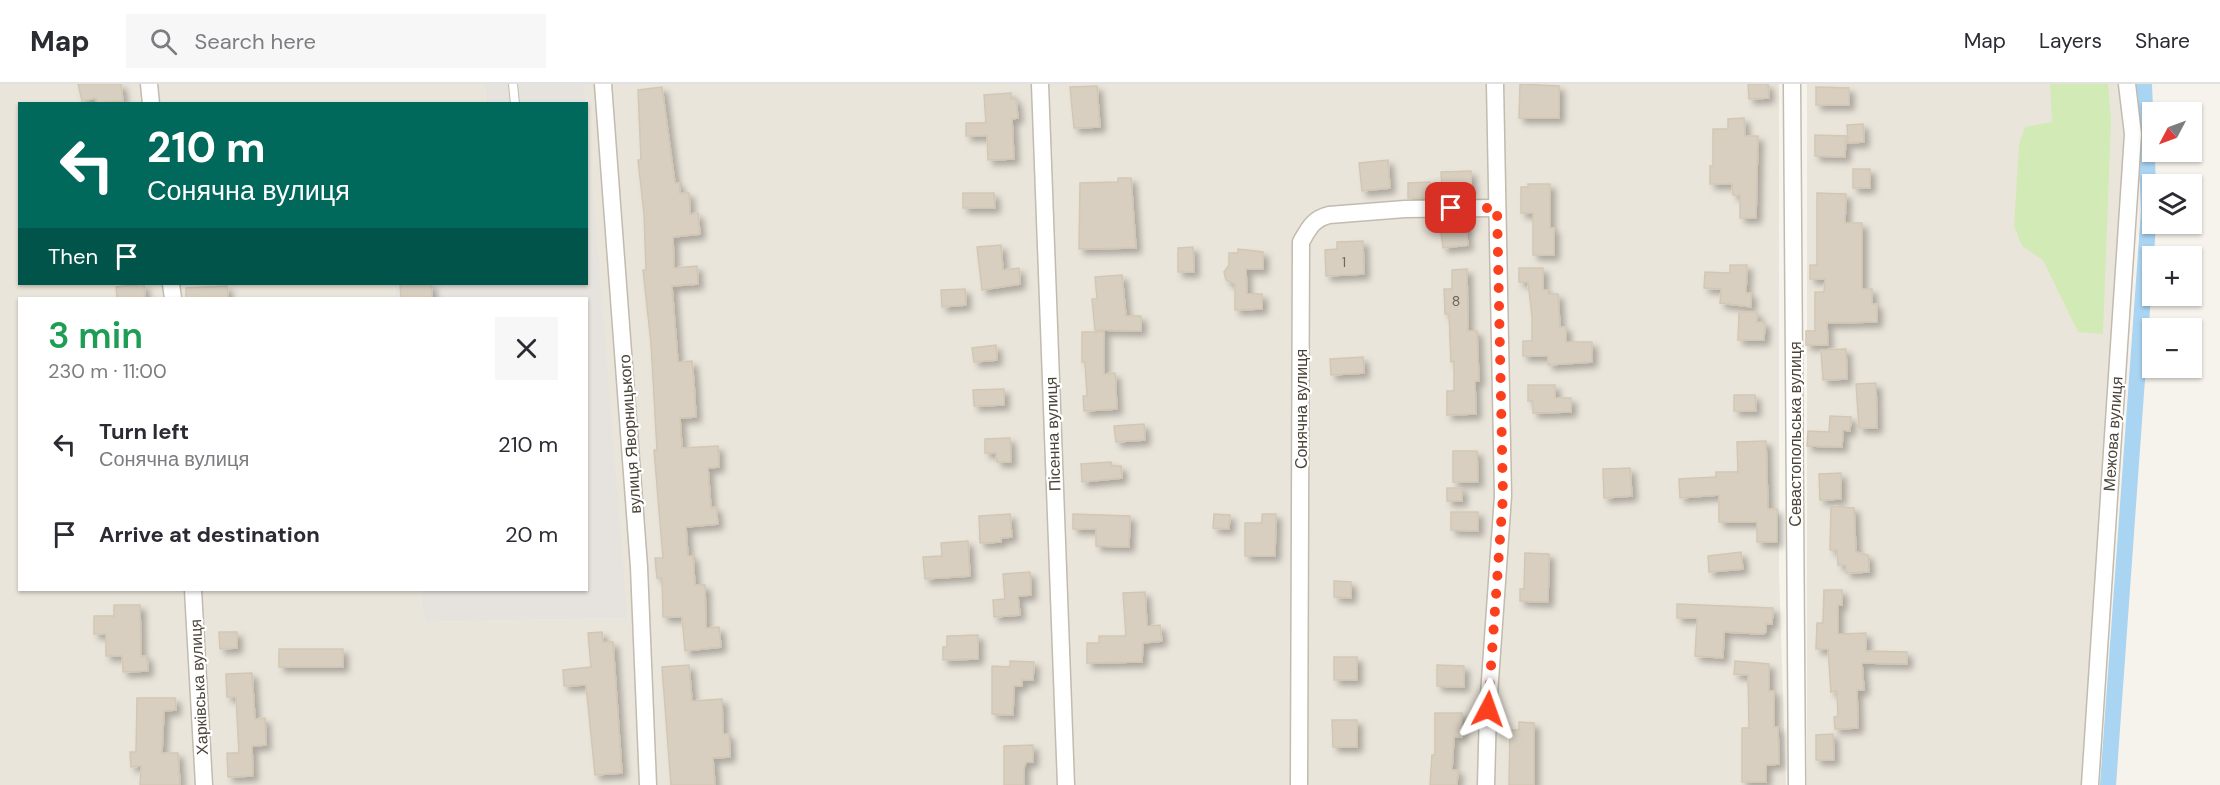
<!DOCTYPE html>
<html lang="en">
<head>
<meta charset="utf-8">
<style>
  :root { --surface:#fff; --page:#f7f7f7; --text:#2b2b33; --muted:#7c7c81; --line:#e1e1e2 }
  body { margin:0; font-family:"DM Sans",sans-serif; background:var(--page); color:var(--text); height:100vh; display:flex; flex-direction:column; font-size:22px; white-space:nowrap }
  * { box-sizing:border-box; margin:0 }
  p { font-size:20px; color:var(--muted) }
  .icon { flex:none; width:33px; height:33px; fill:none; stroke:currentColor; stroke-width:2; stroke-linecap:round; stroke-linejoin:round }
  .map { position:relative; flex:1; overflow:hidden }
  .sheet { position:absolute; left:18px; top:213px; width:570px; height:294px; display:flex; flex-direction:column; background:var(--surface); border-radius:0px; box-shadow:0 2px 4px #0004 }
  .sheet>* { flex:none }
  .guide { position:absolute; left:18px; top:18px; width:570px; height:183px; border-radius:0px; box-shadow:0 2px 4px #0004; background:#00695c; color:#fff; overflow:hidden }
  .needle { width:39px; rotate:229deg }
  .tools { position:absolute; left:2142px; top:18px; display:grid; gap:12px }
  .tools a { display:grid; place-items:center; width:60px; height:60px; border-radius:0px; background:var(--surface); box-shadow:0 2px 4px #0004; font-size:30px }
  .pin { position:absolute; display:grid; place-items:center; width:51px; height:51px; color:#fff; margin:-26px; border-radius:12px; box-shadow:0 3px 9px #0006 }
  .me { position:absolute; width:66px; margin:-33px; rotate:4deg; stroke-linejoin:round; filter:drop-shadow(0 0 4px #0008) }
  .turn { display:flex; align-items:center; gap:21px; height:126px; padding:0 30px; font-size:27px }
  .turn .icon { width:78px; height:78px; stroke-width:2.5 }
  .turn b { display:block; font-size:42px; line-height:51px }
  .then { display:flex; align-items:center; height:57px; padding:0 30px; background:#0003; gap:12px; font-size:22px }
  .round { display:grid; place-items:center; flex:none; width:63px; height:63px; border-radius:0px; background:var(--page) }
  .overview { display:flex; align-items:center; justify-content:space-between; height:102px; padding:0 30px }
  h1 { font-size:36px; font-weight:600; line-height:45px; color:#1e9e55 }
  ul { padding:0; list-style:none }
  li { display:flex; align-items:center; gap:18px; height:90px; padding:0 30px }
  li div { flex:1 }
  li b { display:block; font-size:22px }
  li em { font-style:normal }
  header { display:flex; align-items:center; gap:36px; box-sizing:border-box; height:84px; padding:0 30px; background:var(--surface); border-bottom:2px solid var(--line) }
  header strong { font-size:28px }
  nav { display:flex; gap:33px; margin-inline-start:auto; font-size:21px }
  .search { width:420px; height:54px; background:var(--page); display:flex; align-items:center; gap:15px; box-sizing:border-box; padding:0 21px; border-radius:0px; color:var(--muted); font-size:22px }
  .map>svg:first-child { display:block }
  .residential { fill:#eae5da }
  .industrial { fill:#e6e2dd }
  .green { fill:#d2eab5 }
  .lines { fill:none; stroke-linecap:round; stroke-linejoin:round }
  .canal { stroke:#a9d4f2; stroke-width:16 }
  .building { fill:#d8cfc1; stroke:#d3c7b4; stroke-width:1.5; filter:url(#shadow) }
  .service-casing { stroke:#c2bbae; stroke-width:10 }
  .minor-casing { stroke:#c2bbae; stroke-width:19 }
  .service { stroke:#fff; stroke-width:8 }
  .minor { stroke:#fff; stroke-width:16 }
  .route { stroke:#fc3f1d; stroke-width:10; stroke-dasharray:0 18 }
  .labels { text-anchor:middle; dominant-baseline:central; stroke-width:4.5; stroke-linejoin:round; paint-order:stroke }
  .number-label { font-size:14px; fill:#6e675b }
  .street-label { font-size:16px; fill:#4b4439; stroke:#fff }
</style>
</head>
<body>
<header>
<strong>Map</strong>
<div class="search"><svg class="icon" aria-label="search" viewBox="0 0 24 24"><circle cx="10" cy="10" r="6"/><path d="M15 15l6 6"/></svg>Search here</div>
<nav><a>Map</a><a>Layers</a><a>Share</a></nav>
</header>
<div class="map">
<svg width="2220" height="701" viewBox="0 0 2220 701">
  <defs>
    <filter id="shadow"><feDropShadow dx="5" dy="5" stdDeviation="3" flood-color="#0004"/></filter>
  </defs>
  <rect width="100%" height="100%" fill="#f6f3ec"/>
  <g class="residential">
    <path d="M0,0H485L486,19L20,20V200H394L395,214H20V506H420L425,538L626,534L584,0H1779V490L1786,701H0Z"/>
    <path d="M1807,0H2122L2128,49L2081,701H1807Z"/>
  </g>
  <g class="industrial">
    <path d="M485,0H584L586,19H486Z"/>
    <path d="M587,31L627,534L425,538L420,506H586V214H395L394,200H586Z"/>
  </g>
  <path class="green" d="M2050,0H2108L2111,36L2103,250L2078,248L2043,176L2022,162L2014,142L2019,61L2025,43L2052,38Z"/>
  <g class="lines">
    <path class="canal" d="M2108,701L2149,127L2144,0"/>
  </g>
  <g class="building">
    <path d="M78,0H121L123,17L97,19L96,14L82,17Z"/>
    <path d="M1520,0L1559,2V34H1519Z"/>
    <path d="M1748,0H1768L1769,14L1749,15Z"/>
    <path d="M1097,2L1100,43L1074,44L1070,3Z"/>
    <path d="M662,3L675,99H679L680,109H689L690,130L698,129L700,150L673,153L674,184L697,182L698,200L672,202L678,278L692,277L694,298L696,333L680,334L682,364L718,362L719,383L708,384L711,424L716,423L718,440L686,443L688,472H693L695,501H705L706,544L719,543L721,563L685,567L682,533H663L662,494H657L655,474H663L654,366H657L651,259L643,186H646L644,130L638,76H641L638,6Z"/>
    <path d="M1816,3L1849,4V21H1816Z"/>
    <path d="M1011,9V15H1016L1018,34L1012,35L1014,75L988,76L987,52H966V39H986L984,11Z"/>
    <path d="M1744,34L1745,52H1758L1756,134H1740V111H1733L1732,100H1710V82H1713V45H1728V35Z"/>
    <path d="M1863,40L1864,58L1848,59L1847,41Z"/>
    <path d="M1815,51L1846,52L1845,73L1815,72Z"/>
    <path d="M1388,76L1390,104L1362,107L1359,79Z"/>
    <rect x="1853" y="85" width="17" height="19"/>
    <path d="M1471,87V105H1442L1441,88Z"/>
    <path d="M1118,94H1131L1136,164L1079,165L1080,99L1118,98Z"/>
    <path d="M1430,98L1431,114H1408V99Z"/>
    <path d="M1528,100H1550V144H1554V171H1533V129H1521V103H1528Z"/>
    <path d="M963,109H994L995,124H963Z"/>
    <path d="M1817,109L1846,110L1845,139H1862V205H1872V220H1877V238L1827,239L1828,261H1806V247H1815V208H1824L1825,195H1810V181H1817Z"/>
    <path d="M1465,137L1468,161L1443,164L1440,141Z"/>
    <path d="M1363,157L1364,190L1326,192L1325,166L1337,165V158Z"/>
    <path d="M1001,161L1003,186L1019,184L1020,200L982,206L977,163Z"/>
    <path d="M1193,163L1194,188H1178V164Z"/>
    <path d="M1238,165L1263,168V185H1246L1247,210H1262V225L1235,226V200L1226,196L1224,188L1229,181V169H1238Z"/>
    <path d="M1730,181H1747L1746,209H1751V223L1720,219L1721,205L1704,204L1705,188L1730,189Z"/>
    <path d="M1519,184H1543V206H1548V210H1558L1560,243H1566V258H1592V278L1548,281V272H1523V257H1532V232L1528,198H1519Z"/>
    <path d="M1467,185L1468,247H1477L1479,297H1475L1476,330L1447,331V307H1454V277L1451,278L1449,230H1445L1444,205H1452V186Z"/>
    <path d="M1122,191L1126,232H1141V247L1095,246L1092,215H1097L1095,193Z"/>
    <path d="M144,200L145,214H117L116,203Z"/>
    <path d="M400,200H431L432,214H401Z"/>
    <path d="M227,202L228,214H186V204Z"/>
    <path d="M965,205L966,221L942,223L941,206Z"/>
    <path d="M1739,228H1757V238H1765L1764,256H1738Z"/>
    <path d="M1082,248H1104V290L1115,289L1117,325L1084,327L1083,312H1087L1085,278H1082Z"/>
    <path d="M996,261L997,276L974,278L972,264Z"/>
    <path d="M1846,265L1847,295L1823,296L1821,266Z"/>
    <path d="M1363,273L1364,289L1331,291L1330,275Z"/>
    <path d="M1876,299L1877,344H1859L1856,300Z"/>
    <path d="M1528,301H1555V314H1571V328L1533,329V317H1528Z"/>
    <path d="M1004,305V321L974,322L973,306Z"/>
    <path d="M1734,311H1755L1756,327H1734Z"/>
    <path d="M1830,332L1851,333L1850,347L1843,346L1842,363L1807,362L1808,347L1829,348Z"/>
    <path d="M1144,340L1145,356L1116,358L1114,342Z"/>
    <path d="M1010,354L1011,378H997L996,369H985V355Z"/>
    <path d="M1766,357L1768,425H1777V458H1757V438H1719V411L1680,414L1679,395L1716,393V388H1738L1737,358Z"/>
    <path d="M1453,367H1477L1478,398H1453Z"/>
    <path d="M1111,378L1112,382H1121L1122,394L1082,398L1081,380Z"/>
    <path d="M1630,384L1632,412L1604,414L1603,385Z"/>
    <path d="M1841,389V415L1820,416L1819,390Z"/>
    <rect x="1447" y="404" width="15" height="13"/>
    <path d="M1831,422L1854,424L1856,468L1868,471L1869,488L1846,489V481H1838L1837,466H1830Z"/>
    <path d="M1451,428H1478V447L1451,446Z"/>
    <path d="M1010,430L1012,453L1001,454V458L980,459L979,432Z"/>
    <path d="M1073,430L1130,432L1129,463L1096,462V445H1073Z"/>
    <path d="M1214,430L1230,431L1229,445L1213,444Z"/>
    <path d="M1262,430H1276L1275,472H1245V439H1262Z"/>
    <path d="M968,457L970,492L925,495L923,473L942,472L941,459Z"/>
    <path d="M1741,468L1743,485L1709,488L1708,472Z"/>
    <path d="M1525,469L1549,470L1548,518L1520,517V505H1524Z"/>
    <path d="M1030,488L1031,511L1018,512L1020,531L994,533L993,516L1005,515L1003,490Z"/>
    <path d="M1334,497L1351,498V514L1334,513Z"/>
    <path d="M1824,506H1842V521H1838V550L1866,549V567L1907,568V580L1862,579L1864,606H1857L1858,644L1835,645L1834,633L1838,632L1837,607L1831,608L1828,565H1816L1817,539H1823Z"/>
    <path d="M1145,508L1147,542L1160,541L1162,557L1143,559L1142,578L1087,579V559H1099V552H1126L1123,509Z"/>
    <path d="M1677,520L1773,524L1772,540H1766V548L1763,550L1724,548L1723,574L1695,572L1697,534H1677Z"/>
    <path d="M114,521H140L141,572H147L148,587L123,588L122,572H106V550H94V532H114Z"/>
    <path d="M219,548H237V564L220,565Z"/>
    <path d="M602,548L603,558H613L622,689L595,691L586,601L564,602L563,586L591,583L588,549Z"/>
    <path d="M978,551V575L943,576V563H947V552Z"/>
    <rect x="279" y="565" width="64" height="18"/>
    <rect x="1334" y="573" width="23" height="23"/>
    <path d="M1010,577L1034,578L1033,596H1022V602H1014L1013,631L992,630V582L1010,583Z"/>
    <path d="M1735,577L1769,580V607H1774V643H1778L1779,680L1766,681V698H1742V644H1749L1748,591L1734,590Z"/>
    <path d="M689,581L692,617L722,615L723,650H729L730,673L713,674L715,701H671L662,583Z"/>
    <path d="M1437,581L1464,582V603L1437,602Z"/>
    <path d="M252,589L255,635L265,634L266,661L252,662L253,692L228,693L227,669H239L236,613H227L226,590Z"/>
    <path d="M137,614H175L176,626L164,627L162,669H178L180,701H140L141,682L131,683L130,668H136Z"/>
    <path d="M1435,629H1462V653H1454L1452,686H1458L1457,701H1430L1432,671H1435Z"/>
    <path d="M1332,636H1357V663H1333Z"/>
    <path d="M1519,638L1534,639V701H1509L1510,646H1519Z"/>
    <path d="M1833,650L1834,676H1816V651Z"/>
    <path d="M1033,661V678H1026L1024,684V701H1004V662Z"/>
  </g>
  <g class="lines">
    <g class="service-casing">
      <path id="service" d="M513,0L515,20"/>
    </g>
    <g class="minor-casing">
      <g id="minor">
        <path d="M149,0L151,20"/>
        <path d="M603,0L639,483L648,701"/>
        <path d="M1040,0L1066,701"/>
        <path d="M1792,0L1797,701"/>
        <path d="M171,200L173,214"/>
        <path d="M193,506L204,701"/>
        <path d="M1299,701L1301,158C1309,144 1313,135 1329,131L1405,125L1497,124"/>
        <path d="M1486,701L1488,625L1503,412L1495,0"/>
        <path d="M2090,701L2133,50L2127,0"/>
      </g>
    </g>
    <use href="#service" class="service"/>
    <use href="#minor" class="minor"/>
  </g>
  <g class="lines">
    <path class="route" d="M1451,124H1497L1503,412L1488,625"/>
  </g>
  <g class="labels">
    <g class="number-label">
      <text x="1344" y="178">1</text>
      <text x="1456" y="217">8</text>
    </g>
    <g class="street-label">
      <text transform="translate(1301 325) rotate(-90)">Сонячна вулиця</text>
      <text transform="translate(630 350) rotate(-94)">вулиця Яворницького</text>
      <text transform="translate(1053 350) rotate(-92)">Пісенна вулиця</text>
      <text transform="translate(1795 350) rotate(-90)">Севастопольська вулиця</text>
      <text transform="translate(2113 350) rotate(-86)">Межова вулиця</text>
      <text transform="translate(199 603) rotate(-93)">Харківська вулиця</text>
    </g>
  </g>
</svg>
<div class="tools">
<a><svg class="needle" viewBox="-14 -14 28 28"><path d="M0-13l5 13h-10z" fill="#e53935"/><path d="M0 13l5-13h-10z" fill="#7c7c81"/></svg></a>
<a><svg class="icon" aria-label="layers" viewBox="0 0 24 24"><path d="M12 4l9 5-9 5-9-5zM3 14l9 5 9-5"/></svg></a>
<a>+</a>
<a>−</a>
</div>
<div class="pin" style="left:1451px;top:124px;background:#d93025"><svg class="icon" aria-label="arrive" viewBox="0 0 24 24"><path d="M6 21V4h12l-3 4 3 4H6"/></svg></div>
<svg class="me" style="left:1488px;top:625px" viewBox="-20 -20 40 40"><path d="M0-17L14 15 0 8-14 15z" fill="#fc3f1d" stroke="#fff" stroke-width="4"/></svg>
<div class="guide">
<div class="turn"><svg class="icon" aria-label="left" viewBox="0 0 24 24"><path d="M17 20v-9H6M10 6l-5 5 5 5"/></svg><div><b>210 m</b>Сонячна вулиця</div></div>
<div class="then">Then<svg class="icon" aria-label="arrive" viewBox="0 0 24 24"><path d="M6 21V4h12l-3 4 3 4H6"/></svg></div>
</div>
<section class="sheet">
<div class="overview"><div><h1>3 min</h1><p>230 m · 11:00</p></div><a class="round"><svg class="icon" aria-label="close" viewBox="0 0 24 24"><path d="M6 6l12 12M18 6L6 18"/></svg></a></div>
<ul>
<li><svg class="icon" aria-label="left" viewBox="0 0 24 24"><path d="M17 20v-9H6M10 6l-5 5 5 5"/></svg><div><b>Turn left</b><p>Сонячна вулиця</p></div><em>210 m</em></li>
<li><svg class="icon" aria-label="arrive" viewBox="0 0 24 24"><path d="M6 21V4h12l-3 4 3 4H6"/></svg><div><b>Arrive at destination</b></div><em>20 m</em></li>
</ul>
</section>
</div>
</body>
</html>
